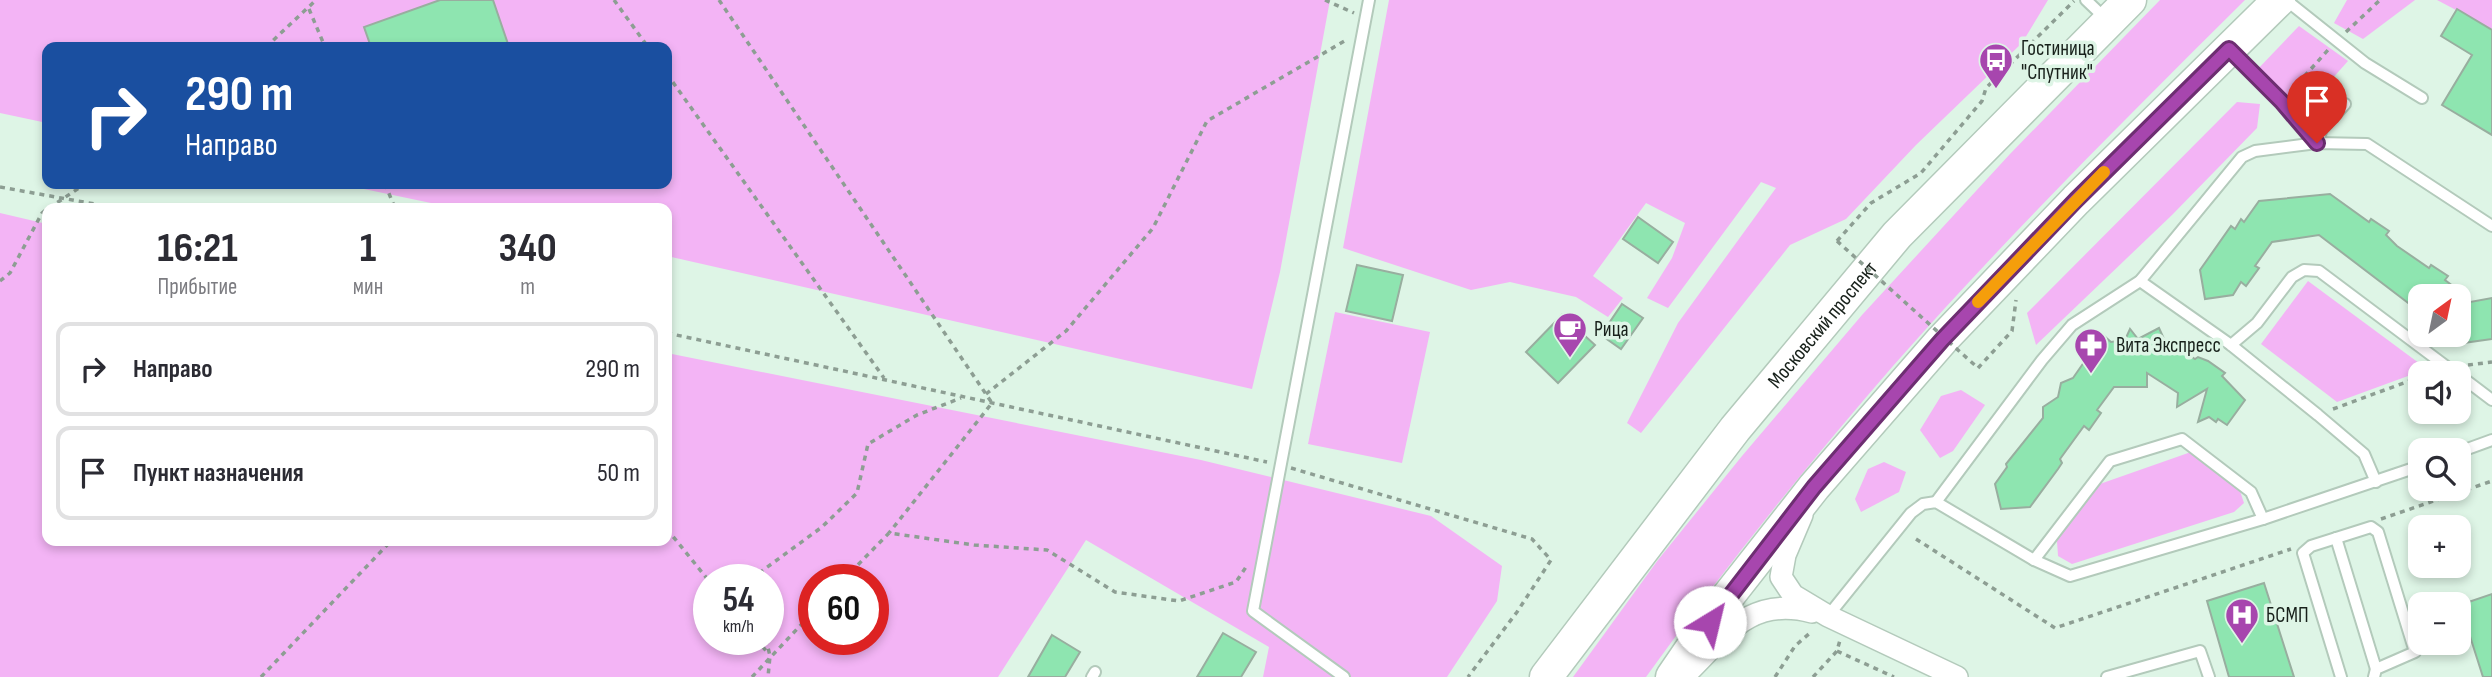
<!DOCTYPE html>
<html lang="ru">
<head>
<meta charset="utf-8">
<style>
  :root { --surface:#fff; --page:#f7f7f7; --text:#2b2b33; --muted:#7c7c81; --line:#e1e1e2 }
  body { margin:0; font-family:"Sofia Sans Condensed",sans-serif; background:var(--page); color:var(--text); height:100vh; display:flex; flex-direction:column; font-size:26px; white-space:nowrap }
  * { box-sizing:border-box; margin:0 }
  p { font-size:23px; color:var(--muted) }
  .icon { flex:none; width:38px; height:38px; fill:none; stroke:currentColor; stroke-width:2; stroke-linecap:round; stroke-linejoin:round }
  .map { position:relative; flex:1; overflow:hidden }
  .side { position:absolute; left:42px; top:203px; width:630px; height:343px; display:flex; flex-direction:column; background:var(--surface); border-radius:14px; box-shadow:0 4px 10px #0003 }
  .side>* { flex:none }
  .hud { position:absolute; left:42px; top:42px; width:630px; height:147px; border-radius:14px; box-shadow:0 4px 10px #0003; background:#1a4fa0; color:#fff; overflow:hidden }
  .needle { width:46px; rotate:33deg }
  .controls { position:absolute; left:2408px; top:284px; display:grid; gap:14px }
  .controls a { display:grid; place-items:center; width:63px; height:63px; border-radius:14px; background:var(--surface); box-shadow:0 4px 10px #0003; font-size:35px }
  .speed { position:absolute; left:693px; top:564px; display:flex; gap:14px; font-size:35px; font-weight:700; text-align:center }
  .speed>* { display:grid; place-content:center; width:91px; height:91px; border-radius:50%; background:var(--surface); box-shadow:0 4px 10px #0003; line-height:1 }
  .speed small { font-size:18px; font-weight:400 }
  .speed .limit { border:10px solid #d22; background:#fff; color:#111 }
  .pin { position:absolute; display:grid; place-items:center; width:60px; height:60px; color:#fff; margin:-72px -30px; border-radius:50% 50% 50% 0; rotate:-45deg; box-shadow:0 0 7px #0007 }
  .pin .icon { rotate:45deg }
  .me { position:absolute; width:77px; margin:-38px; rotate:36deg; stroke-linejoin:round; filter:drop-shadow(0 0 5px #0008) }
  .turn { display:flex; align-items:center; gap:24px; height:147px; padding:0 28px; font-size:32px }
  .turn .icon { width:91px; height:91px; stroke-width:2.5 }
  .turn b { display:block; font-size:49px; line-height:60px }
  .eta { display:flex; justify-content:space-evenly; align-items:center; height:119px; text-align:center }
  .eta b { font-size:42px; font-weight:700; line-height:49px }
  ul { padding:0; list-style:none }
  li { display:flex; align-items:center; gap:21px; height:94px; margin:0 14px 10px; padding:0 14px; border:4px solid var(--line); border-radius:14px }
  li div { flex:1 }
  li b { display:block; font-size:26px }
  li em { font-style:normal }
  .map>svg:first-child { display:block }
  .green { fill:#f3b4f5; fill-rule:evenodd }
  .building { fill:#8ee5b0; stroke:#98ae9f; stroke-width:2 }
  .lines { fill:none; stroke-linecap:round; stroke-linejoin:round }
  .lane-casing { stroke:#b3cabb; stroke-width:14 }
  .street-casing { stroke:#b3cabb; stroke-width:24 }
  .primary-casing { stroke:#b3cabb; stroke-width:35 }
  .path { stroke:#8d9e93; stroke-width:3.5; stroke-dasharray:5 5; stroke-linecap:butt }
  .lane { stroke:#fff; stroke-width:10 }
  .street { stroke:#fff; stroke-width:21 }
  .primary { stroke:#fff; stroke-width:32 }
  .path-bridge { stroke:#8d9e93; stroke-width:3.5; stroke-dasharray:5 5; stroke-linecap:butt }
  .route-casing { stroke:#6d2e71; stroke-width:18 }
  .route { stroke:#a746ae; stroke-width:12 }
  .slow { stroke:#f59e0b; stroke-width:12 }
  .labels { text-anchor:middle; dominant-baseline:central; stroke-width:7; stroke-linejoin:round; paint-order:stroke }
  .poi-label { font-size:21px; fill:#18211b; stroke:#def5e6; text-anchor:start }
  .street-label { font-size:21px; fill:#18211b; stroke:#def5e6 }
</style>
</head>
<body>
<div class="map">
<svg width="2492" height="677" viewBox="0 0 2492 677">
  <rect width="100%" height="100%" fill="#def5e6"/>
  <g class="green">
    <path d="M0,0H1330L1280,272L1252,389L667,256V208H455L340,184H667V47H47V123L0,113Z"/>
    <path d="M1389,0H2048L2022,43L1916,145L1846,219L1790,245L1641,433L1627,423L1678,323L1776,188L1761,182L1668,308L1647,298L1672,258L1685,223L1646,203L1593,276L1623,298L1608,317L1576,297L1510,282L1471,290L1343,248Z"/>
    <path d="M2160,0H2245C2125,119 2005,239 1893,366C1806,466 1723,570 1646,677H1573L1658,560L1742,456L1862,315L2010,154Z"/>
    <path d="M2347,0H2415L2363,39L2334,23Z"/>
    <path d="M2437,0H2492V29Z"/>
    <path d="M2299,26L2348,61L2299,116L2255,72Z"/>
    <path d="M2237,102L2260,104L2257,128L2172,215L2036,345L2027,313Z"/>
    <path d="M0,213L47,224V541H667V353L1201,460L1431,516L1502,566L1497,601L1447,677H1263L1269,647L1086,540L998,677H0ZM709,579H768V639H709ZM814,579H873V639H814Z"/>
    <path d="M2308,281L2427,369L2337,402L2261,344Z"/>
    <path d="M1335,312L1430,332L1402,463L1308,444Z"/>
    <path d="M1961,390L1985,405L1953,451L1940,458L1920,430L1941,396Z"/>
    <path d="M2191,452L2240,491L2244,503L2234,512L2072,564L2058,556L2057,541L2097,485Z"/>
    <path d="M1884,462L1906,472L1899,492L1861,512L1855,499L1868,469Z"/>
  </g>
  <g class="building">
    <path d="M440,0H493L509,47H371L364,27Z"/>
    <path d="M2457,9L2492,30V135L2442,105L2472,55L2441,36Z"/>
    <path d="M2330,194L2369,222L2371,219L2389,231L2386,235L2397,246L2429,268L2431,265L2448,276L2445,280L2466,296H2420V312L2319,235L2272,242L2255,266L2259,268L2246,286L2241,282L2233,295L2205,299L2200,270L2231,226L2235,229L2241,219L2244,222L2259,201Z"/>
    <path d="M1638,217L1673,242L1658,263L1623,239Z"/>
    <path d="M1357,265L1403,275L1392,321L1346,311Z"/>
    <path d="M2492,298V339L2463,343V339L2459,336V304Z"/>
    <path d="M1622,304L1643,318L1621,349L1601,335Z"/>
    <path d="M1562,315L1595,345L1558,383L1526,352Z"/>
    <path d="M2159,328L2164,339L2195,359L2198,357L2208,361L2225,373L2222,376L2245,400L2227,425L2218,419L2216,422L2209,417L2198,422L2207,389L2177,407L2178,393L2147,373V387H2114L2097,410L2101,413L2089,430L2084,426L2060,459L2062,463L2058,469L2030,507L2001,509L1995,484L2007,467L2006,464L2043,418V407L2058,397L2061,383L2073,378L2103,335L2111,342L2125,340L2130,329L2138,339Z"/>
    <path d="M2264,583L2294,677H2229L2207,601Z"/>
    <path d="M2492,594V677H2483L2460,605Z"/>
    <path d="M1223,633L1256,652L1241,677H1197Z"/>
    <path d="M1052,635L1080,652L1065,677H1028Z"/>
  </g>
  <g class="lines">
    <g class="lane-casing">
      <g id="lane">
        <path d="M2086,0L2107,20"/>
        <path d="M2286,0L2365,63L2422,98"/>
        <path d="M2231,51L2282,102L2317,143L2322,129L2345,104"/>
        <path d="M2140,281L2231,345L2318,415L2364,454L2376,482"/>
        <path d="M2231,345L2257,323L2292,277L2304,270L2319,271L2455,373"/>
        <path d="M2459,375L2492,400"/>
        <path d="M2459,452L2492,440"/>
        <path d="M1936,502L2042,360L2072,325L2140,281L2242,157L2255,151L2317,143L2367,144L2492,226"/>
        <path d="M2336,538L2376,669"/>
        <path d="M2034,560L2110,461L2182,439L2251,492L2263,519"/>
        <path d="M1828,616L1911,513L1923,504L1936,502L2034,560L2070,576L2263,519L2420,466"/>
        <path d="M1092,677L1095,672"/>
        <path d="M1344,677L1253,611L1369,0"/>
        <path d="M2107,677L2200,651L2209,677"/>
        <path d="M2341,677L2303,553L2311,546L2371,527L2378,532L2415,652L2376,669L2374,677"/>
      </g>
    </g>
    <g class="street-casing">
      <g id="street">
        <path d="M1802,515L1785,555L1781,577L1793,595L1828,616L1957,677"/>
        <path d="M1689,671C1727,633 1752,596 1812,612"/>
      </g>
    </g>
    <g class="primary-casing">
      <g id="primary">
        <path id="s1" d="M1546,677L1735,429L1897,235L2130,0"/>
        <path d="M1672,677L1722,604L1814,487L1942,340L2076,200L2279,0"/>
      </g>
    </g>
    <g class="path">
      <path d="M614,0L648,47"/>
      <path d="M719,0L992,403L889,533"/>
      <path d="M1325,0L1354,13"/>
      <path d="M309,9L325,47"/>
      <path d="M2346,32L2380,0"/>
      <path d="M266,47L316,0"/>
      <path d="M667,74L884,378"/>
      <path d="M2291,91L2328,50"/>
      <path d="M385,184L395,208"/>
      <path d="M0,187L117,208"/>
      <path d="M49,208L85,184"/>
      <path d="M1837,241L1871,203L1921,173L1982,101L1986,88L2074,1"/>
      <path d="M0,281L10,273L42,213L47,209"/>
      <path d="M667,333L1267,462"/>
      <path d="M2468,365L2492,362"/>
      <path d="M1978,368L2012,331L2016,300"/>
      <path d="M986,394L1066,331L1153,228L1207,121L1348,39"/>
      <path d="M2333,409L2420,377"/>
      <path d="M1291,468L1532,539L1551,560L1517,612L1468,677"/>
      <path d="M2381,519L2492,481"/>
      <path d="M667,529L709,581"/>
      <path d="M1916,539L2055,628L2291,549"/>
      <path d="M751,579L822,527L857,493L868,444L917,415L961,398"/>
      <path d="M844,579L889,533L974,545L1047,550L1115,592L1179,601L1236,582L1246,567"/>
      <path d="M756,639L768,653"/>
      <path d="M766,639L770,656L768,677"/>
      <path d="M1837,651L1894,677"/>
      <path d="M261,677L391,541"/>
      <path d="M752,677L814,611"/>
      <path d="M1775,677L1795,646L1811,632"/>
      <path d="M1813,677L1837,651L1840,640"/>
    </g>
    <use href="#lane" class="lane"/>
    <use href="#street" class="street"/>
    <use href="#primary" class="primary"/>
    <path class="path-bridge" d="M1837,241L1978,368"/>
  </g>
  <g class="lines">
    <g class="route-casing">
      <path id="route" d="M1710,622L1814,487L1942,340L2076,200L2229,49L2282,102L2317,143"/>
    </g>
    <use href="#route" class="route"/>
    <path class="slow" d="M1978,302L2104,172"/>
  </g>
  <defs>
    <g id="bus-pin" transform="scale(1.75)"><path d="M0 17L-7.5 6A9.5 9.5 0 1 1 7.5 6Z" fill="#a746ae" stroke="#def5e6"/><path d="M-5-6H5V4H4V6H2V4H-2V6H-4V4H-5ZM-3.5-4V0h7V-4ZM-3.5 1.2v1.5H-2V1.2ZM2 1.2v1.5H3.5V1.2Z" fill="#fff"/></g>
    <g id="cafe-pin" transform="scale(1.75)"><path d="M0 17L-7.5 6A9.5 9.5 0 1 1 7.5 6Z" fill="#a746ae" stroke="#def5e6"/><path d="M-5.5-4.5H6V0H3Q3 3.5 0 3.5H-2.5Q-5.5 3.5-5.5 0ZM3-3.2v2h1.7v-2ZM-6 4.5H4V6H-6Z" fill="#fff"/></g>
    <g id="pharmacy-pin" transform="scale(1.75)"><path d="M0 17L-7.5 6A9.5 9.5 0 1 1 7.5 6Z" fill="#a746ae" stroke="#def5e6"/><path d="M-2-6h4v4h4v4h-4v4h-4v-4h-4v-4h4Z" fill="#fff"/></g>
    <g id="hospital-pin" transform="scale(1.75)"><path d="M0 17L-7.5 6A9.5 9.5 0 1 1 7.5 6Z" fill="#a746ae" stroke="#def5e6"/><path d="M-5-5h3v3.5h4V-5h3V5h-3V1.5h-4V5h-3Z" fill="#fff"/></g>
  </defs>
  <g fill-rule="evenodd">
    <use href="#bus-pin" x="1996" y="60"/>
    <use href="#cafe-pin" x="1570" y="329"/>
    <use href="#pharmacy-pin" x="2091" y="345"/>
    <use href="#hospital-pin" x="2242" y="615"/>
  </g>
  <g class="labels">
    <g class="poi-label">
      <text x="2021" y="48">Гостиница<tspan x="2021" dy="24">"Спутник"</tspan></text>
      <text x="1594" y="329">Рица</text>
      <text x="2116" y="345">Вита Экспресс</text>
      <text x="2266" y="615">БСМП</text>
    </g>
    <g class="street-label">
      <text stroke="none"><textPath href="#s1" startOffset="448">Московский проспект</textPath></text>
    </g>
  </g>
</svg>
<div class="controls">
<a><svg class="needle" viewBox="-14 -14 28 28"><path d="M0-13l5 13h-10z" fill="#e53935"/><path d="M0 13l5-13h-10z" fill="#7c7c81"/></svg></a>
<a><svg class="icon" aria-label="sound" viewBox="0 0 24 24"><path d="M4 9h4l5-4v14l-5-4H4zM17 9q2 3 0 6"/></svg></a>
<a><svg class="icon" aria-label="search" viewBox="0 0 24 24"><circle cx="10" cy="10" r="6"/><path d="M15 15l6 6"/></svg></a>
<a>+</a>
<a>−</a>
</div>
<div class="speed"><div>54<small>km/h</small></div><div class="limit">60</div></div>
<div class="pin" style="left:2317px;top:143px;background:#d93025"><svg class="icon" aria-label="arrive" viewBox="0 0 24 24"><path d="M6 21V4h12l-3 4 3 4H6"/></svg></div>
<svg class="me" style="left:1710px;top:622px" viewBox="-20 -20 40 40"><circle r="19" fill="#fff"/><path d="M0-13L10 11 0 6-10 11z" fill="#a746ae"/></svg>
<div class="hud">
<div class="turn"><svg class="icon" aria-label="right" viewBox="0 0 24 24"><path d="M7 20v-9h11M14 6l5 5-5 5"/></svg><div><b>290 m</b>Направо</div></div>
</div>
<section class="side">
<div class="eta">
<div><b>16:21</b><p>Прибытие</p></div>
<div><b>1</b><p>мин</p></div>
<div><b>340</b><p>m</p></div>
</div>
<ul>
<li><svg class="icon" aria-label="right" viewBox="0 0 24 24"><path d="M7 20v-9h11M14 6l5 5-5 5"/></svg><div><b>Направо</b></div><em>290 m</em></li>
<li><svg class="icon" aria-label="arrive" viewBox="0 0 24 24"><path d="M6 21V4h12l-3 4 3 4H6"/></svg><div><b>Пункт назначения</b></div><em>50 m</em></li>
</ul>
</section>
</div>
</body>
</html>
